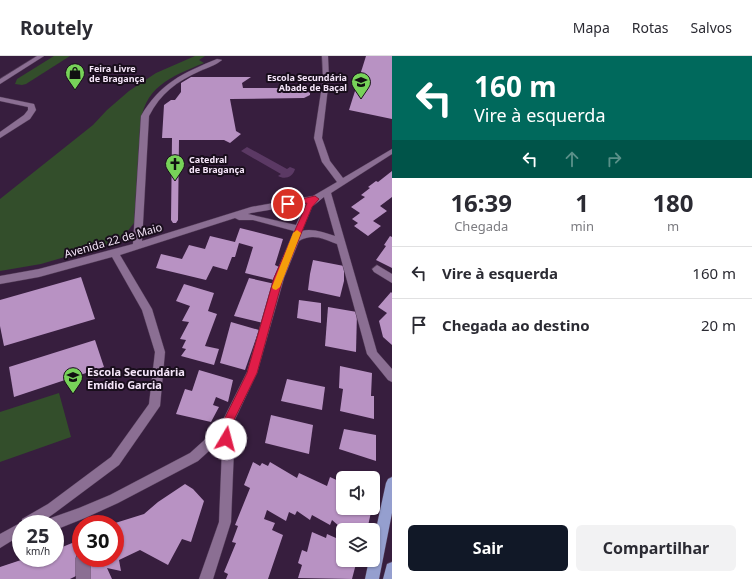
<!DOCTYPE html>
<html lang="pt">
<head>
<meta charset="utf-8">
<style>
  :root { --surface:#fff; --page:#f2f2f3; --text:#2b2b33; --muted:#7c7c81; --line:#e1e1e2; --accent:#111827 }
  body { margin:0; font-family:"Noto Sans",sans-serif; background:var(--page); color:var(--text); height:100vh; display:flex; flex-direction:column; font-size:15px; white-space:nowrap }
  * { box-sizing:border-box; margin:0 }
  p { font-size:13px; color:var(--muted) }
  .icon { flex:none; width:22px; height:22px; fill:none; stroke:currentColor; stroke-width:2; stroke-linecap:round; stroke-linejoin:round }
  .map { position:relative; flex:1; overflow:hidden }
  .sheet { display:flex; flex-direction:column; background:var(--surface); width:360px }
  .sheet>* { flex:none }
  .banner { background:#00695c; color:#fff; overflow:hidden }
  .fabs { position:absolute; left:336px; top:415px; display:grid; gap:8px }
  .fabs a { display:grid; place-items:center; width:44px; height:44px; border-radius:6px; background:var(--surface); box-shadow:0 1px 3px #0004; font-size:20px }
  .speed { position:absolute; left:12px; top:459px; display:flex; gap:8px; font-size:20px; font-weight:700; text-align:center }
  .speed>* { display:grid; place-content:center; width:52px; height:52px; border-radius:50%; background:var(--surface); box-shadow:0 1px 3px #0004; line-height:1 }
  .speed small { font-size:10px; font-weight:400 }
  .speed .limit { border:6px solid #d22; background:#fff; color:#111 }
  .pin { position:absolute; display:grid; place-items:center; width:34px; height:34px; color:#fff; margin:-17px; border:2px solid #fff; border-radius:50%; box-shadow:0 1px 4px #0007 }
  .me { position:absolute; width:44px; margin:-22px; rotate:8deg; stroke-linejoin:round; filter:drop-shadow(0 0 3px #0008) }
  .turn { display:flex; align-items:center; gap:14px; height:84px; padding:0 16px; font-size:18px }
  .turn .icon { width:52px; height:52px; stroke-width:2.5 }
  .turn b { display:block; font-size:28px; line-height:34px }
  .lanes { display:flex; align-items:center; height:38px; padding:0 16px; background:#0003; justify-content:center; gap:20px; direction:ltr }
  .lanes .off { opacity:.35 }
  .eta { display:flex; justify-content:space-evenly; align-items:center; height:68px; text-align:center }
  .eta b { font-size:24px; font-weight:700; line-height:28px }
  .button { display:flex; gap:8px; margin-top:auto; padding:8px 16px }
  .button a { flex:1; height:46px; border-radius:6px; background:var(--accent); color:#fff; font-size:16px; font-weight:700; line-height:46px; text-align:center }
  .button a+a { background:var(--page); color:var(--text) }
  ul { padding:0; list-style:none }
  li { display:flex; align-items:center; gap:12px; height:52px; padding:0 16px; border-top:1px solid var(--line) }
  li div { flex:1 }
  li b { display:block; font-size:15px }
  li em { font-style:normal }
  header { display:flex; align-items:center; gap:24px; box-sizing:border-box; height:56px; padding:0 20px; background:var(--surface); border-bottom:1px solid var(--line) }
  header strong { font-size:19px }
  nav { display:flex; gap:22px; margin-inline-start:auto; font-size:14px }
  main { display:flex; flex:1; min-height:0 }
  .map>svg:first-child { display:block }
  .green { fill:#334e2b }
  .water { fill:#5b3964 }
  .building { fill:#b892c3 }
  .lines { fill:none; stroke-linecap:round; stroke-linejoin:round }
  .minor-casing { stroke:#523c57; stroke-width:1 }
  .major-casing { stroke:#523c57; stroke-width:1 }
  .minor { fill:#8b6f93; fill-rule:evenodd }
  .major { fill:#959fcf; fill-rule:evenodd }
  .route { fill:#e11d48; stroke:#92132f }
  .slow { fill:#f59e0b }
  .labels { text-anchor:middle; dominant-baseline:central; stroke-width:4; stroke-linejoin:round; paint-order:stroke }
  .far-poi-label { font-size:9px; font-weight:bold; fill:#f5e5f9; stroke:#190e1c; text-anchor:start }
  .street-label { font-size:11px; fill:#f5e5f9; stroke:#190e1c }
  .poi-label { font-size:11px; font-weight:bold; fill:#f5e5f9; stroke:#190e1c; text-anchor:start }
</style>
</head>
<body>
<header>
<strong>Routely</strong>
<nav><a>Mapa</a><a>Rotas</a><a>Salvos</a></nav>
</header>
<main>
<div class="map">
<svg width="392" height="523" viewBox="0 0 392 523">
  <rect width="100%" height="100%" fill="#371e3e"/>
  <g class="green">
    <path d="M54,0H70L26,28L22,29L15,28L17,23Z"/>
    <path d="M195,0H205L199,4L204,7C170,21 143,31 140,72L134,167L123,181L106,189L41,208L0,215V143L93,69L107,54L129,35L156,17Z"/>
    <path d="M59,337L71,381L0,406V356Z"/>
  </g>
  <path class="water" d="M247,91L287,113L290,111L295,113C293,121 285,124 278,120L281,118L241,95Z"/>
  <g class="building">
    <path d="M366,0H392V63L349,54Z"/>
    <path d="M191,21H251L242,27L243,32H298L299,34L308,36L310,37V39L304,42L230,43L236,75L241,78L230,87L224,84H179L178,164L176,167H173L171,164L172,82H162L164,49L171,44H175L181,36V27Z"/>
    <path d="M392,115V141L380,150L387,155L373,165L381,170L368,180L354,170L358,167L352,163L360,157L351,151L365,141L361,139L370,132L368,131L376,125L378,126Z"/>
    <path d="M240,172L283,183L275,209L279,211L274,224L245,217L253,191L239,187L235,201H232L227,214L213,210L206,224L156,212L161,198L182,203L189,189L205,193L210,180L235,186Z"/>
    <path d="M390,180L392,181V212L376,204L386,190L384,189Z"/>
    <path d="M313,204L344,210V225L340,241L308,234L310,218Z"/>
    <path d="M81,221L95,263L4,290L0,270V244Z"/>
    <path d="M249,222L275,228L263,267L234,260Z"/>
    <path d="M184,228L214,237L208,255L217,258L205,290L219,293L214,309L181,300L186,293L182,292L186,284L180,283L189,266L182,265L190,250L176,245Z"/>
    <path d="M391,236L392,237V289L383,281L379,265L387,257L378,251Z"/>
    <path d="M299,244L321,247V267L297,262Z"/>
    <path d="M328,251L357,256L356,296L325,290Z"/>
    <path d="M231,266L259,274L245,314L220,307Z"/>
    <path d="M95,284L104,311L14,341L9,311Z"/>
    <path d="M340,310L372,317L371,340H374V363L340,355L343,333L339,332Z"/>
    <path d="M199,314L233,324L228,346L216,341L213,349L219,351L211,366L176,358L185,333L192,335Z"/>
    <path d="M287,323L325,331L322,354L281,345Z"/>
    <path d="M271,359L313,369L309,398L265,387Z"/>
    <path d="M344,373L376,379V405L339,393Z"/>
    <path d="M253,406L260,410L262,407L268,410L270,406L297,422L299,417L327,430L330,421L343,427V452H372L367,474H343V504H357L352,523L298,522L302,509L298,507L302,494L307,496L312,476L326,482L327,478L336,482L339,470L332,464L330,469L312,459L310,464L297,455L295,459L289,456L286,465L267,454L264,463L275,467L272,474L283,479L268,523H226L228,518L224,516L236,487L232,486L238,470L235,469L250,432L244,429Z"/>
    <path d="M185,428L193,433L204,445L191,486L182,483L168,509L140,494L119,504L121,515L107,512L112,523H87L85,502H115V468H112L144,458L158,446Z"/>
    <path d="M77,485L78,519L70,523H0V511L27,502H55V494Z"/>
  </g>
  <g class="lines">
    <g class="minor-casing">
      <g id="minor">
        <path d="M37,0H44L0,28V23Z"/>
        <path d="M322,0H328L329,23L322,82L330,105L343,122L392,93V98L331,137L377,296L392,313V326L388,324L367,298L337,188C323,183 313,177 299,185L284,222L257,317L230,374L234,393L231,466L213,523H199L219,466L222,393L220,385L198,405L118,447L85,462L55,474V468H47L48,463L79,452L110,439L190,397L220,370L247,316L274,222L294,175L253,164H239L235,162L120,199L152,253L165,296L160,350L119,409L56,456L39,468H21V479L0,492V478L22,466V463L48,448L111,401L149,348L155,296L142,254L112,201L39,221L0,228V220L39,213L133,188L141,60C160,27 183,17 217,3L222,4C216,9 207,12 200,15C177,25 160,38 149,60L142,185L251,151L313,140L337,126L322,106L314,82L323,23ZM324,141L335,180C325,177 312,172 302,175L312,151ZM305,148L296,169L248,158L251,157Z"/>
        <path d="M0,41L34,48L36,54L30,63L0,82V76L24,59L28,54V51L0,45Z"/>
        <path d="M377,209L392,218V227L374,216L372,213Z"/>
        <path d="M81,496V502H90V523H76V502L78,497Z"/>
      </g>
    </g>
    <g class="major-casing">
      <g id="major">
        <path d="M392,421V457L379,523H365L369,504H373V487L386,427L388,423Z"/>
        <path d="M392,506V523H383L387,508Z"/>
      </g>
    </g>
    <use href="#minor" class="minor"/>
    <use href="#major" class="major"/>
  </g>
  <path class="route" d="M315,140L319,143L312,151L283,222L257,317L229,374L231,383L230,387L226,388L222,387L219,374L247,317L274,222L307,147L288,151L284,148L288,146Z"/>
  <path class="slow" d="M297,174L301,177L280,231L276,234L273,233L272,231L293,177Z"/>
  <defs>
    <g id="shop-pin" transform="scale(1)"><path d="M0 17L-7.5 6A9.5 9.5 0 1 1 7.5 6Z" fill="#77d259" stroke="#190e1c"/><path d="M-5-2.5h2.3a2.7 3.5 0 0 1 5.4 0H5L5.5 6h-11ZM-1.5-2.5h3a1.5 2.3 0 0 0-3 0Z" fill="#111"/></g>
    <g id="school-pin" transform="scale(1)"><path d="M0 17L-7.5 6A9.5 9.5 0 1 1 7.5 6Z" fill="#77d259" stroke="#190e1c"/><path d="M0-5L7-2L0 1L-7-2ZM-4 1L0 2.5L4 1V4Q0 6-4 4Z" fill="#111"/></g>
    <g id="church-pin" transform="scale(1)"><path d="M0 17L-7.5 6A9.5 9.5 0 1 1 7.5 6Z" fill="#77d259" stroke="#190e1c"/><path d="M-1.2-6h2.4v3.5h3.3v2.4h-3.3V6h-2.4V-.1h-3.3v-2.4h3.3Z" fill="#111"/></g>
  </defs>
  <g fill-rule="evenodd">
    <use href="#shop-pin" x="75" y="17"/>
    <use href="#school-pin" x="361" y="26"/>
    <use href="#church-pin" x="175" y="108"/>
    <use href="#school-pin" x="73" y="321"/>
  </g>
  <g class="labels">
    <g class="far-poi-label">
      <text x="89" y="12">Feira Livre<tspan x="89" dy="10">de Bragança</tspan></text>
      <text x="347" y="21" text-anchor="end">Escola Secundária<tspan x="347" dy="10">Abade de Baçal</tspan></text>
      <text x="189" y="103">Catedral<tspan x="189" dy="10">de Bragança</tspan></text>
    </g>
    <g class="street-label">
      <text transform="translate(113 184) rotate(-16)">Avenida 22 de Maio</text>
    </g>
    <g class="poi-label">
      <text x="87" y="315">Escola Secundária<tspan x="87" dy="13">Emídio Garcia</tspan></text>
    </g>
  </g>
</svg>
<div class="fabs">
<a><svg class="icon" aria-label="sound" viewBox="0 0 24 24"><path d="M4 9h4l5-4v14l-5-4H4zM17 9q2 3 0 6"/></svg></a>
<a><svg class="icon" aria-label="layers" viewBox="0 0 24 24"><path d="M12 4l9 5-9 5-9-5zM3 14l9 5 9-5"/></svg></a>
</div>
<div class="speed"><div>25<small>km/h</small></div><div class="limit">30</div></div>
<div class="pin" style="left:288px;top:148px;background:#d93025"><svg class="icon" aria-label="arrive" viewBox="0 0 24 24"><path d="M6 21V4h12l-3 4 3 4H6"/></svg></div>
<svg class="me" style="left:226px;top:383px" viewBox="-20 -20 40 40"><circle r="19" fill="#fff"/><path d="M0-13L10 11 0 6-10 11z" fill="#e11d48"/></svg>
</div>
<section class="sheet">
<div class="banner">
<div class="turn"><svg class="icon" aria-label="left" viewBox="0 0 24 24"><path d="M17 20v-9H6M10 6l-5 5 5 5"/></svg><div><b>160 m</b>Vire à esquerda</div></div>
<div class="lanes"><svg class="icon" aria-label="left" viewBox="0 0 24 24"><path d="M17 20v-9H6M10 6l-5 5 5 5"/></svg><svg class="icon off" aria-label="ahead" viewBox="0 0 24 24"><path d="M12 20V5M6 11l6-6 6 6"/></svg><svg class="icon off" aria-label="right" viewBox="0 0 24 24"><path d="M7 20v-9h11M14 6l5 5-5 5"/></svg></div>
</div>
<div class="eta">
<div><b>16:39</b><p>Chegada</p></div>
<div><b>1</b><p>min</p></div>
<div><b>180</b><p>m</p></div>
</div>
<ul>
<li><svg class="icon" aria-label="left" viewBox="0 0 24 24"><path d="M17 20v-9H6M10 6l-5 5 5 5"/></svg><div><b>Vire à esquerda</b></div><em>160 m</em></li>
<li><svg class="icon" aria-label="arrive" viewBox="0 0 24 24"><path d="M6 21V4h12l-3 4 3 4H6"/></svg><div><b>Chegada ao destino</b></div><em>20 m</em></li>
</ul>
<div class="button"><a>Sair</a><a>Compartilhar</a></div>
</section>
</main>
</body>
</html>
